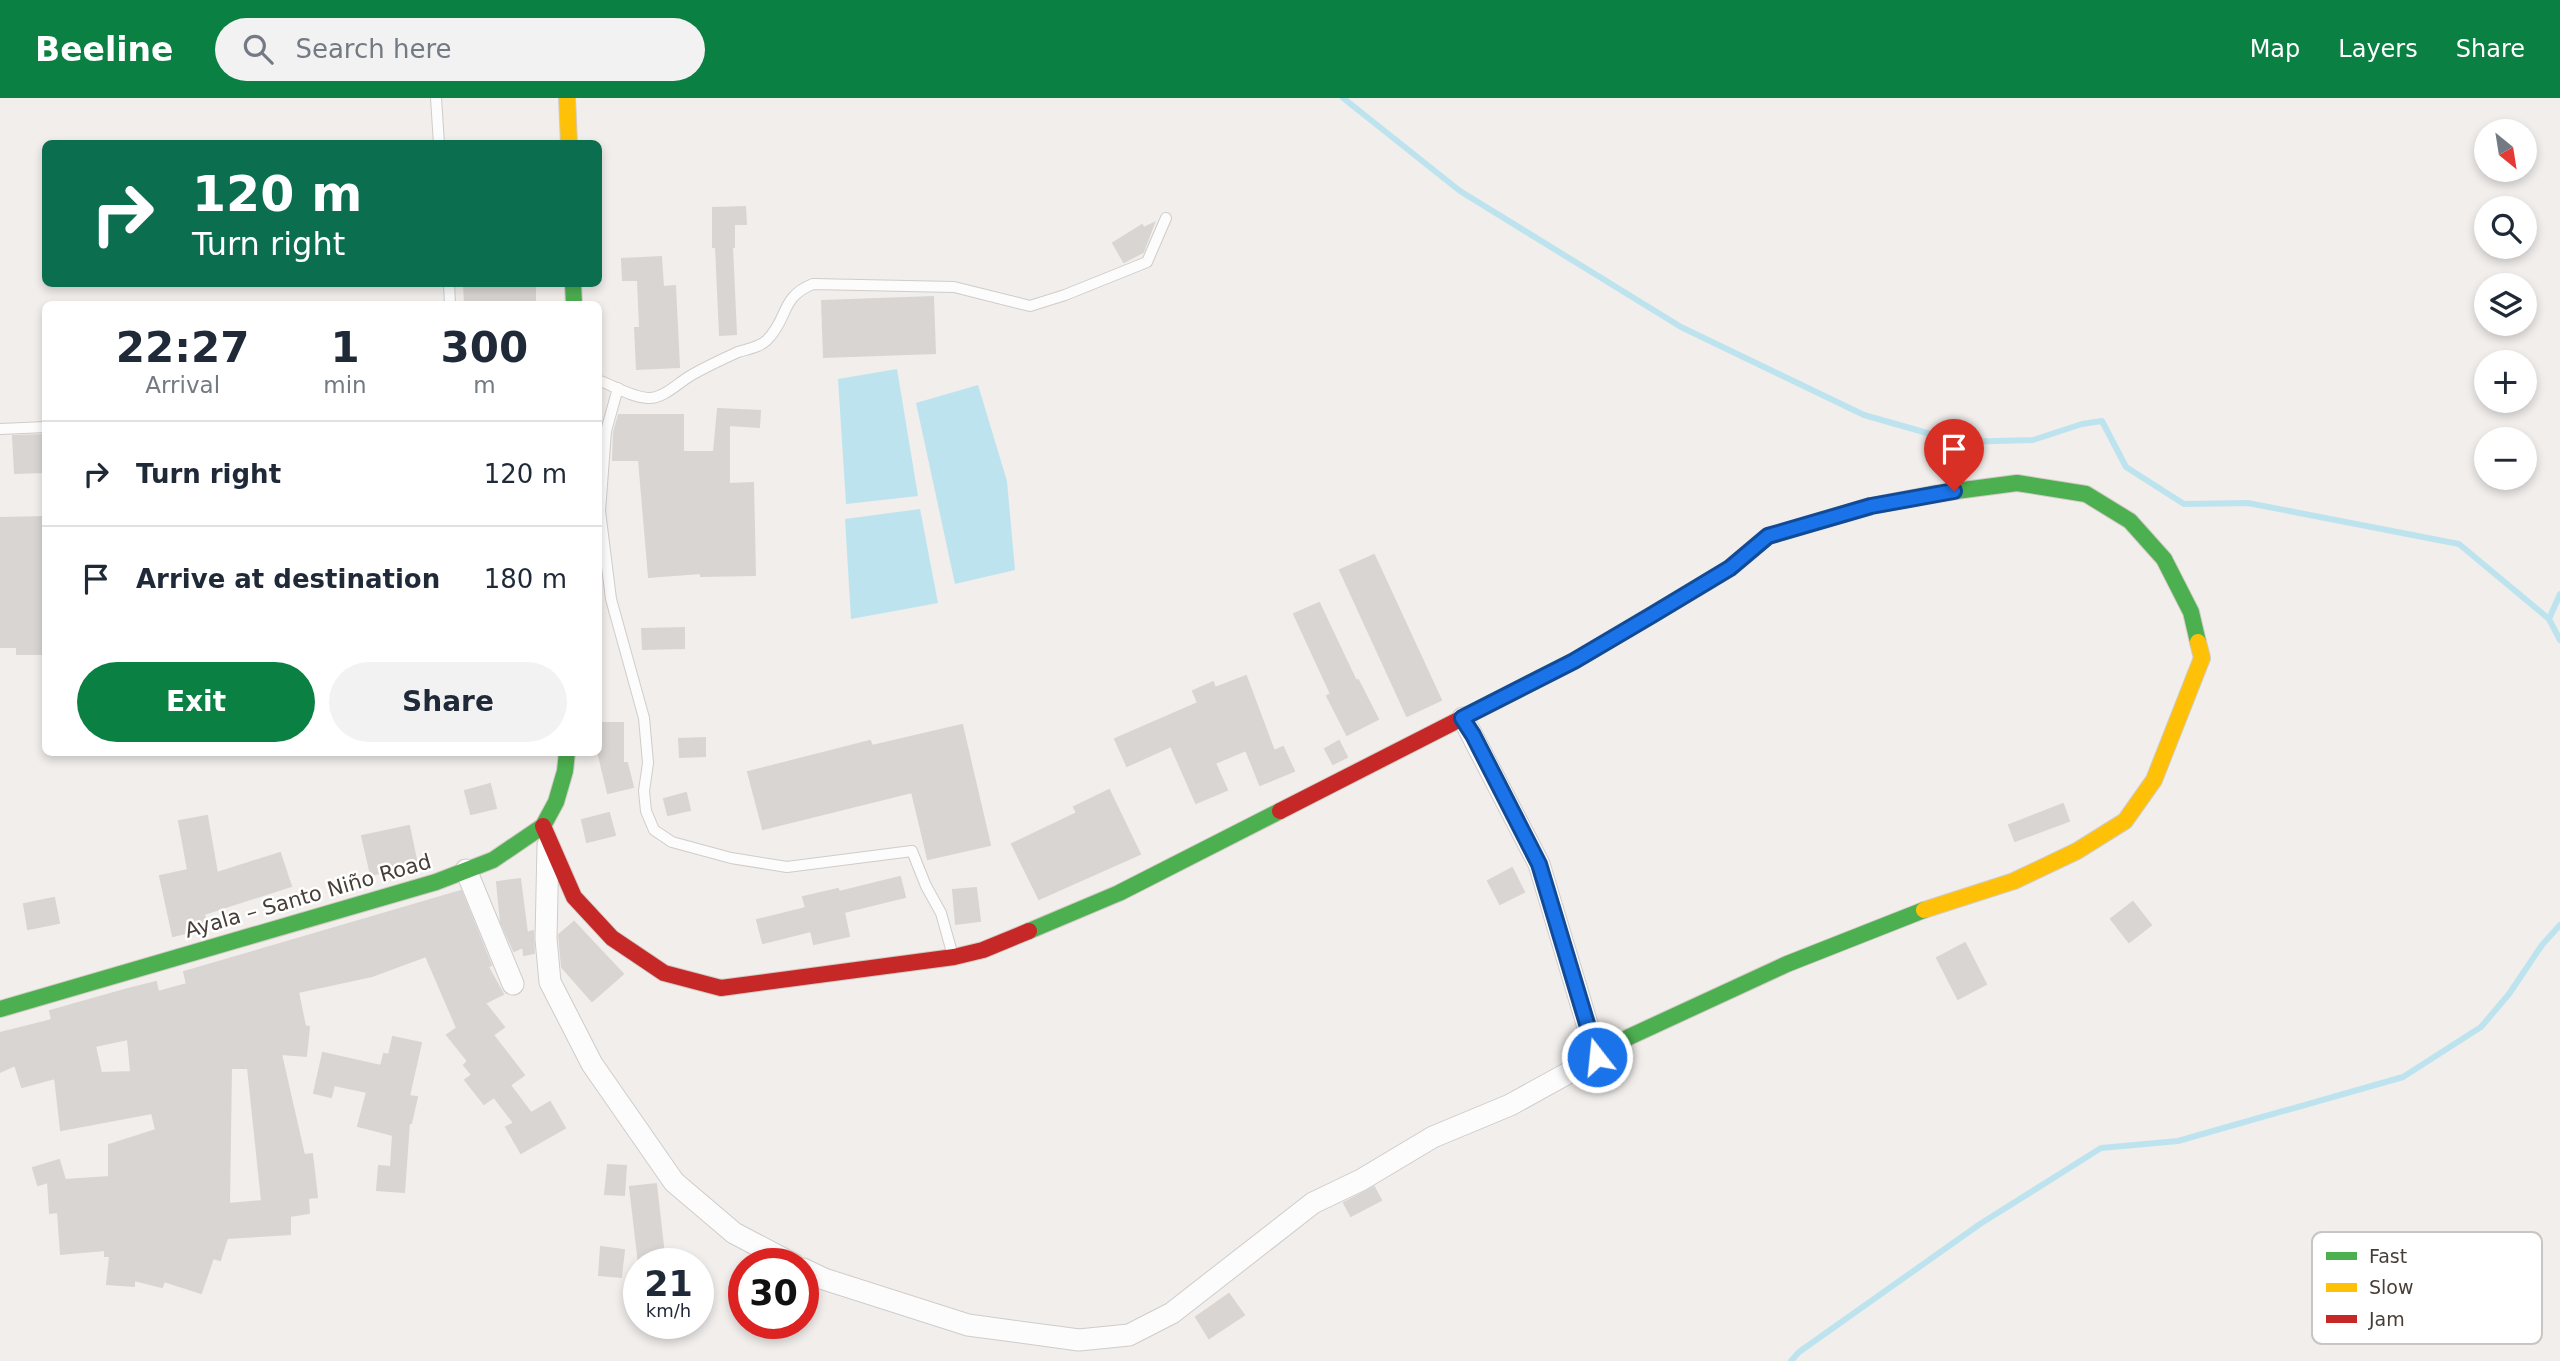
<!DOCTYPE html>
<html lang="en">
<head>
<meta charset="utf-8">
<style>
  :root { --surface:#fff; --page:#f2f2f3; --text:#1f2937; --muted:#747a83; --line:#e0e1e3; --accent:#0b8043 }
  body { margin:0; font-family:"DejaVu Sans",sans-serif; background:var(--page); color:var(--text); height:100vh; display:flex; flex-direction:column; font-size:26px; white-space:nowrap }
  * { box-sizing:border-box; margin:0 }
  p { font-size:23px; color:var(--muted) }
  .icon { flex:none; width:38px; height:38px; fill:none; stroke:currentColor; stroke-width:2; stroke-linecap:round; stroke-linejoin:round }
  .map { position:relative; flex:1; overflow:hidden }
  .panel { position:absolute; left:42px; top:203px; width:560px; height:455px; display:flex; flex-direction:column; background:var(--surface); border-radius:10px; box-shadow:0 4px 10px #0003 }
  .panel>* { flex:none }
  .guide { position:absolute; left:42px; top:42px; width:560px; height:147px; border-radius:10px; box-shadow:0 4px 10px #0003; background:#0b6e4f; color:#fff; overflow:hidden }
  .needle { width:46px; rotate:150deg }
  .buttons { position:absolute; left:2474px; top:21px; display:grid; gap:14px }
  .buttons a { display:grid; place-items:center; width:63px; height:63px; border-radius:50%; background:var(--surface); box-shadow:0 4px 10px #0003; font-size:35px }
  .speed { position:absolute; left:623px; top:1150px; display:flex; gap:14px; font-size:35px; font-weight:700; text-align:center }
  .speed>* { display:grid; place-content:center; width:91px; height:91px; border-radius:50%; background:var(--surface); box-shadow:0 4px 10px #0003; line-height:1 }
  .speed small { font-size:18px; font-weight:400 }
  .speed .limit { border:10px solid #d22; background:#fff; color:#111 }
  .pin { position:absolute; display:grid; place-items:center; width:60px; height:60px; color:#fff; margin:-72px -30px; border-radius:50% 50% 50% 0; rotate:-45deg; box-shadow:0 0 7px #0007 }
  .pin .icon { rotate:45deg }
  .me { position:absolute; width:77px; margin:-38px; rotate:344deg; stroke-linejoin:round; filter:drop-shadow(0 0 5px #0008) }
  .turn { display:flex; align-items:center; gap:24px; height:147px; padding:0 35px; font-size:32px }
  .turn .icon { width:91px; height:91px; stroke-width:2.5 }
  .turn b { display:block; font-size:49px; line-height:60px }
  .eta { display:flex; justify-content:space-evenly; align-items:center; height:119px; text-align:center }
  .eta b { font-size:42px; font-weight:700; line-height:49px }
  .cta { display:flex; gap:14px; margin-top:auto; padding:14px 35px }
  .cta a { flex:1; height:80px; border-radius:42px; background:var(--accent); color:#fff; font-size:28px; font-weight:700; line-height:80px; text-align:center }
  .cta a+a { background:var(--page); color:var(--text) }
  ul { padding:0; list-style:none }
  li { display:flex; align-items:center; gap:21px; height:105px; padding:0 35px; border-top:2px solid var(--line) }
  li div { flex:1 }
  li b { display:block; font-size:26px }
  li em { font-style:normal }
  header { display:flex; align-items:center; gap:42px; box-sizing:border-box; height:98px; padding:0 35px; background:var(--accent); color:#fff }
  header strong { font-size:33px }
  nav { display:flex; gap:38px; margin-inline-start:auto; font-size:24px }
  .search { width:490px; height:63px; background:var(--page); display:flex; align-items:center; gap:18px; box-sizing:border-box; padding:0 24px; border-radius:38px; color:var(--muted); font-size:26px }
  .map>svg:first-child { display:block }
  .water { fill:#bde4ee }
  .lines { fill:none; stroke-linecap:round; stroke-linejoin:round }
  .stream { stroke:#bde4ee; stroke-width:6 }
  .building { fill:#d9d5d2; stroke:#d9d5d2; stroke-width:2; fill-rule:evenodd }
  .lane-casing { stroke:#cfccc9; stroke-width:12 }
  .street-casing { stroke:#cfccc9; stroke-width:23 }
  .fast-casing { stroke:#d1cbc4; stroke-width:18 }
  .slow-casing { stroke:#d1cbc4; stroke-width:18 }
  .jam-casing { stroke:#d1cbc4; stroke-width:18 }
  .lane { stroke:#fdfcfc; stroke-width:10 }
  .street { stroke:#fdfcfc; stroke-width:21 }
  .fast { stroke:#4caf50; stroke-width:16 }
  .slow { stroke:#ffc107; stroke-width:16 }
  .jam { stroke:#c62828; stroke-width:16 }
  .route-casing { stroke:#114b97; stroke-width:18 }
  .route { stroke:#1a73e8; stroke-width:12 }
  .labels { text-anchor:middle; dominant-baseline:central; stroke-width:5; stroke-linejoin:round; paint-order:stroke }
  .street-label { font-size:21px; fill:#473e37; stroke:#fff }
  .key { fill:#fff; stroke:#c8c5c3; stroke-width:2 }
  .key-label { font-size:19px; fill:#473e37 }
</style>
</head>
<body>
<header>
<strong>Beeline</strong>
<div class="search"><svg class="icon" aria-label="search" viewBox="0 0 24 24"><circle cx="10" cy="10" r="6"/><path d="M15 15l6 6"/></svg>Search here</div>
<nav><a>Map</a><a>Layers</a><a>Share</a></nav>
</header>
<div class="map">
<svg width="2560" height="1263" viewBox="0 0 2560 1263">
  <rect width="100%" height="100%" fill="#f1eeec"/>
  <g class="water">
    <path d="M897,271L918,398L846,406L838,281Z"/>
    <path d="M978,287L1007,383L1015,472L955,486L916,305Z"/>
    <path d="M920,411L938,505L851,521L845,421Z"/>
  </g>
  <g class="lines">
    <g class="stream">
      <path d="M1343,0L1460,93L1681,229L1864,317L1959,344L2033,342L2082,326L2102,323L2126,369L2184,406L2248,405L2459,446L2549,521"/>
      <path d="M2560,496L2549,521L2560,542"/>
      <path d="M1791,1263L1799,1254L1980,1126L2101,1050L2178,1043L2403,979L2481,929L2509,896L2542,847L2560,827"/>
    </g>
  </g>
  <g class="building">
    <path d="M745,109L746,126H734V149H732L736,236L720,237L716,149H713V110Z"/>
    <path d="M1154,125L1143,154L1124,164L1113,145L1142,127L1144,130Z"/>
    <path d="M661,159L663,189L675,188L679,269L637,271L635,230H640L638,182H623L622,161Z"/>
    <path d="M464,186H535V206H465Z"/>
    <path d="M933,199L935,255L824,259L822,203Z"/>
    <path d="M718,311L760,313L759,329L729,327V386L753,385L755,477L701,478V475L649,479L639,362H613L614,334L619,317H683V354H714Z"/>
    <path d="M46,337V374L15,375L13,338Z"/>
    <path d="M46,419V556H17V549H0V420Z"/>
    <path d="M1374,457L1441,602L1407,618L1340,472Z"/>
    <path d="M1319,505L1356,583L1358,582L1378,621L1347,637L1327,598L1331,596L1294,516Z"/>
    <path d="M684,530V550L643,551L642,531Z"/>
    <path d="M1246,578L1274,653L1283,649L1294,673L1260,687L1246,652L1215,665L1227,692L1196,705L1171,648L1127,668L1115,641L1198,605L1193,593L1213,584L1215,590Z"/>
    <path d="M598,625H623V665H627L633,689L608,695L598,654Z"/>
    <path d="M962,627L990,747L928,761L912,694L763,731L748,674L870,643L872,648Z"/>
    <path d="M705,640V658L680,659L679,641Z"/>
    <path d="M1339,643L1347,659L1333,666L1325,651Z"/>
    <path d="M490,686L496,710L471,716L465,693Z"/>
    <path d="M1109,692L1140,756L1039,801L1012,746L1077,715L1074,709Z"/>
    <path d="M686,695L690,712L668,717L664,701Z"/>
    <path d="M2063,706L2069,723L2015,743L2009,727Z"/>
    <path d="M609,715L615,737L587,744L582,722Z"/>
    <path d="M207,718L217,775L280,755L291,788L204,816L207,830L173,838L160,778L188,772L179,723Z"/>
    <path d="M409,728L417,766L371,777L362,738Z"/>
    <path d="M1512,770L1524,794L1500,806L1488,783Z"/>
    <path d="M900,779L905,799L844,814L849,838L814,846L811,833L763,845L757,822L806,810L803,799L838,791L839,794Z"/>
    <path d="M520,781L527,835L533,833L534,855L524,857L523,849L514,853L501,824L497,784Z"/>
    <path d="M976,790L980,823L956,826L953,792Z"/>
    <path d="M461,793L491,867L488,869L503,896L485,905L504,929L493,937L524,977L510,987L531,1015L550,1004L565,1030L521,1055L506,1029L514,1025L494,999L484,1006L465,982L472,977L464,967L468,963L447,937L457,930L426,858L372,878L298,894L305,928L309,929L306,958L281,956L304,1057L312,1056L317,1099L308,1100L309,1115L290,1118V1136L227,1140L220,1162L213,1160L201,1195L164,1183L162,1189L134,1182V1188L107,1186L110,1158H105V1152L61,1156L58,1114L50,1115L48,1084L38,1087L33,1070L59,1062L65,1082L109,1079V1047L156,1032L152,1015L61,1032L55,980L22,989L15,967L0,974V935L52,922L50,913L128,891L156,884L158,894L187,886L184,874ZM128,941L131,974L101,975L95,948ZM231,970H248L262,1103L229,1106Z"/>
    <path d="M54,800L59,825L28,831L24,806Z"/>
    <path d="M2133,804L2151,827L2129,844L2111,821Z"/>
    <path d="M574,824L623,876L592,903L562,869L559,837Z"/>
    <path d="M1965,845L1986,886L1958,901L1937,860Z"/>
    <path d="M393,939L421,945L409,998L417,999L411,1025H409L404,1094L377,1092L379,1068L391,1069L393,1037L358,1028L367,994L334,987L331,999L314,995L323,955L381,968L384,956L389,957Z"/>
    <path d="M608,1067L626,1068L624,1097L605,1096Z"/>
    <path d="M656,1086L665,1166H639L630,1089Z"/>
    <path d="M1374,1089L1381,1102L1351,1118L1344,1105Z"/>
    <path d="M601,1149L624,1152L621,1179L599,1177Z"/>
    <path d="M1229,1196L1244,1217L1209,1240L1196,1219Z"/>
  </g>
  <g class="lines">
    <g class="lane-casing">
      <g id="lane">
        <path d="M436,0L439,46"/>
        <path d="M449,186L450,206"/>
        <path d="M598,282C614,288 631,299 648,300C663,301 678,285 690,278C705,269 723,261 738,254C748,251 760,249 767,242C789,220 780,199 813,186L954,189L1030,208L1065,197L1147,164L1166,120"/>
        <path d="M618,290L606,333L600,413L611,501L644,620L648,665L644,693L646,713L654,732L672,744L731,760L787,769L912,753L926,788L941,815L953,858"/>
        <path d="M0,331L46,329"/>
      </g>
    </g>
    <g class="street-casing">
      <g id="street">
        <path d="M548,747L546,841L550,884L592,966L674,1084L734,1135L793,1166"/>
        <path d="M466,772L513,886"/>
        <path d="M803,1171L824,1181L968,1227L1079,1242L1129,1237L1172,1215L1313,1105L1361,1082L1433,1039L1510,1007L1597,959L1539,766L1463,620"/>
      </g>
    </g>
    <g class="fast-casing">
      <g id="fast">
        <path d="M573,186L574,206"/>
        <path d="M1707,484L1730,470L1768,438L1871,408L1933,396L2017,385L2086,396L2130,423L2164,461L2191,514L2198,544"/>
        <path d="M1029,833L1119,795L1280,713"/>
        <path d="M0,911L436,784L493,762L543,728L556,704L565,673L567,654"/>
        <path d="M1597,959L1629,939L1787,866L1924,812"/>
      </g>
    </g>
    <g class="slow-casing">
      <g id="slow">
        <path d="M567,0L569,46"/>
        <path d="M1924,812L2014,783L2077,753L2125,723L2154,682L2202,560L2198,544"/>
      </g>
    </g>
    <g class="jam-casing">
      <g id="jam">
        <path d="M1280,713L1574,563L1707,484"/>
        <path d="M543,728L574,799L612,840L664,875L721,890L954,859L983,852L1029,833"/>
      </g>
    </g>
    <use href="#lane" class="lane"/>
    <use href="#street" class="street"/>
    <use href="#fast" class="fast"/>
    <use href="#slow" class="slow"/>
    <use href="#jam" class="jam"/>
  </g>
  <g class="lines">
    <g class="route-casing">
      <path id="route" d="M1597,959L1539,766L1473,637L1462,620L1574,563L1652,517L1730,470L1768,438L1871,408L1954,393"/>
    </g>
    <use href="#route" class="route"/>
  </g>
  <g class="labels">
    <g class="street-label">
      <text transform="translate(308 798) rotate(-16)">Ayala – Santo Niño Road</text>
    </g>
  </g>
  <rect x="2312" y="1134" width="230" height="112" rx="10" class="key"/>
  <rect x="2326" y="1154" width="31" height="8" fill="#4caf50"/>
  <rect x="2326" y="1185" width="31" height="9" fill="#ffc107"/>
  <rect x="2326" y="1217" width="31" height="8" fill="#c62828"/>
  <g class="key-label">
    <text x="2369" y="1165">Fast</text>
    <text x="2369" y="1196">Slow</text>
    <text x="2369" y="1228">Jam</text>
  </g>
</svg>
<div class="buttons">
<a><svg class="needle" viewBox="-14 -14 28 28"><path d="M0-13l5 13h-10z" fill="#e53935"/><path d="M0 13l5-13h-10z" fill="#747a83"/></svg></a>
<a><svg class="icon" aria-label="search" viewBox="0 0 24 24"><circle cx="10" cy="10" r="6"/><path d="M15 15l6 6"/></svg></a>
<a><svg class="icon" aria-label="layers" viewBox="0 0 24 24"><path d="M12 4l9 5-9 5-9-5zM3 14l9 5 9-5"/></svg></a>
<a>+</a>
<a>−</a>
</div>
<div class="speed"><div>21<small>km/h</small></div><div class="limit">30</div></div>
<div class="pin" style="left:1954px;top:393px;background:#d93025"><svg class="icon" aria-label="arrive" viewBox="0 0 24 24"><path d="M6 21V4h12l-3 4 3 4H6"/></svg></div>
<svg class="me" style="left:1597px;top:959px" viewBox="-20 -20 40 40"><circle r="17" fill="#1a73e8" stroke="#fff" stroke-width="3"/><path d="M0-11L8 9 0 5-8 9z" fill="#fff"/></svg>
<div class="guide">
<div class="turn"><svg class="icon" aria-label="right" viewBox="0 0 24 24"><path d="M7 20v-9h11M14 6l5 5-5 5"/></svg><div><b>120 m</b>Turn right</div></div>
</div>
<section class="panel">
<div class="eta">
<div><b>22:27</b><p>Arrival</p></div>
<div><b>1</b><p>min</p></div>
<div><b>300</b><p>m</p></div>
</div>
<ul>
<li><svg class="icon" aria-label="right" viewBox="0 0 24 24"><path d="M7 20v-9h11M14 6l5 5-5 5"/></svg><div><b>Turn right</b></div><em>120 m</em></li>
<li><svg class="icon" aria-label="arrive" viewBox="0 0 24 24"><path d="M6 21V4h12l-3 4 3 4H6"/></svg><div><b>Arrive at destination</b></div><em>180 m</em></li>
</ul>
<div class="cta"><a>Exit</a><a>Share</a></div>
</section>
</div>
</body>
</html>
